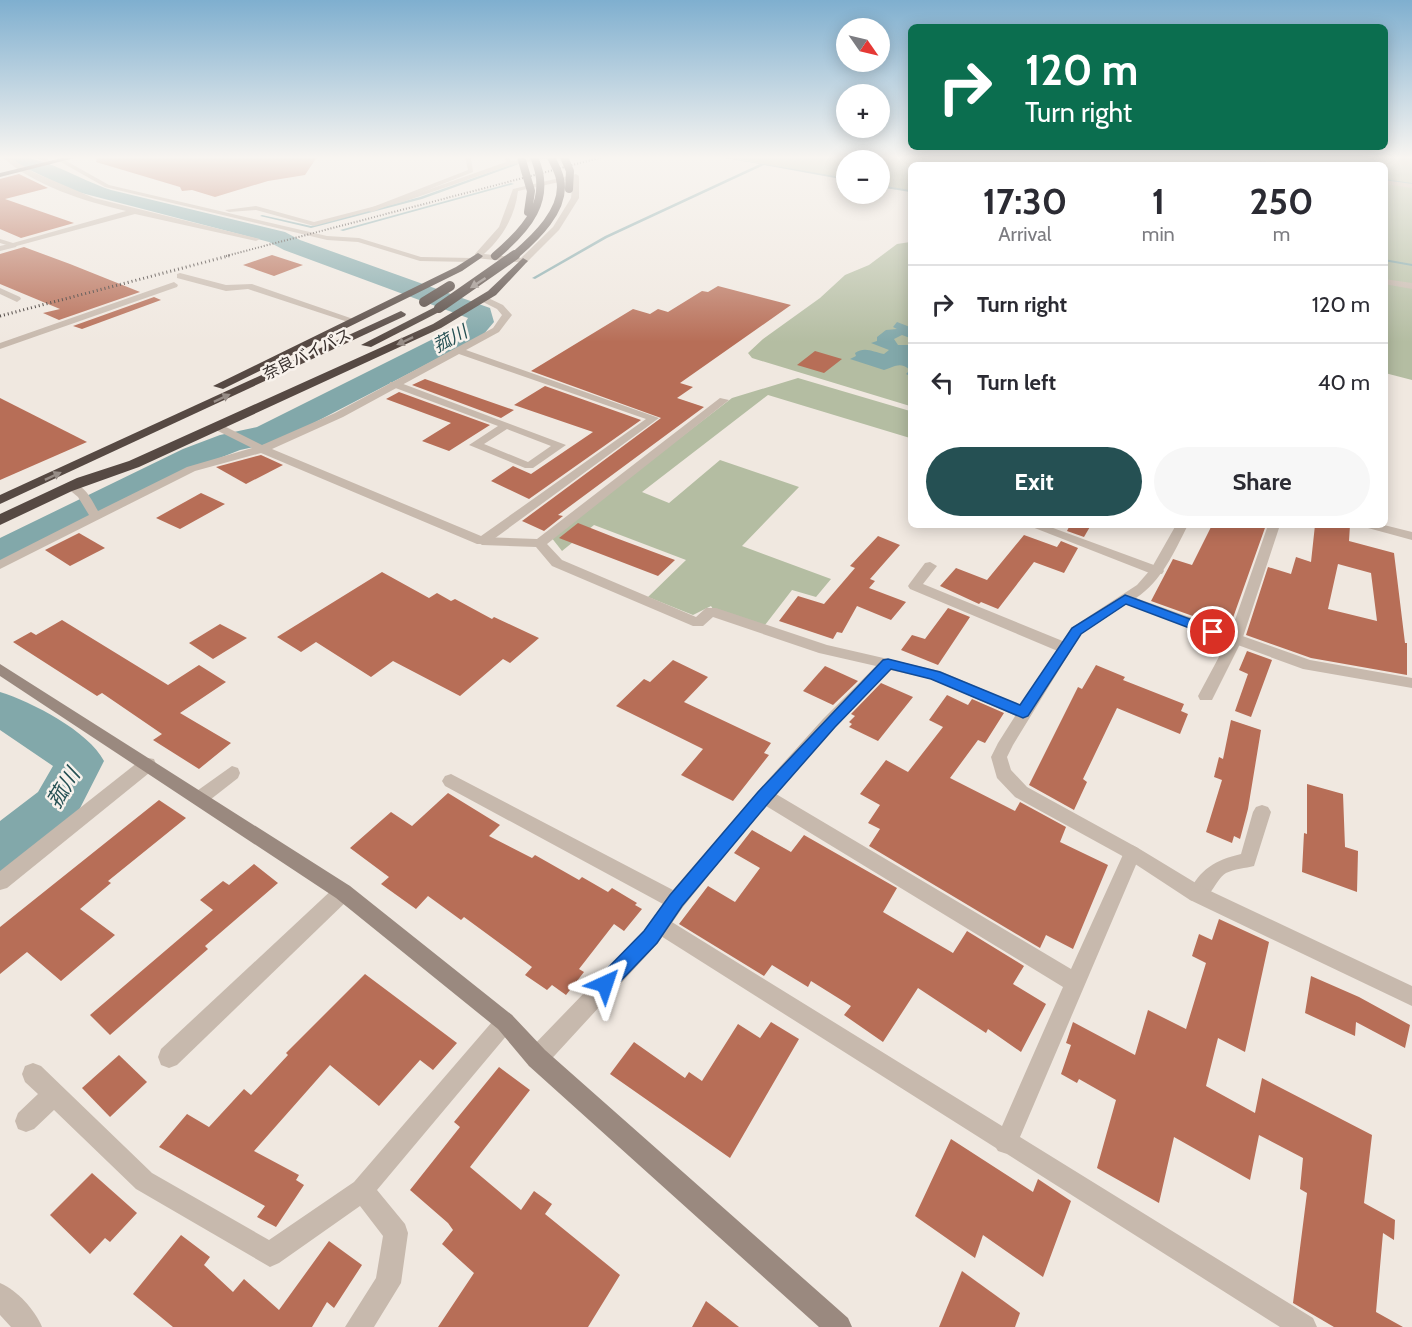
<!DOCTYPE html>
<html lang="en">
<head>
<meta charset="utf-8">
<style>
  :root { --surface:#fff; --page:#f7f7f7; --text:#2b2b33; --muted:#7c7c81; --line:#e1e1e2; --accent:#255053 }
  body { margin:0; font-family:Cabin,"Noto Sans JP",sans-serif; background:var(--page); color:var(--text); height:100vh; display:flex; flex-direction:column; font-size:22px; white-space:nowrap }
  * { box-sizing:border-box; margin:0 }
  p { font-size:20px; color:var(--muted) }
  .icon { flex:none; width:33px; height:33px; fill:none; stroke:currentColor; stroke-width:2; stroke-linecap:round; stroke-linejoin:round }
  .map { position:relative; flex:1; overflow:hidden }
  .sheet { position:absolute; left:908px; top:162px; width:480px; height:366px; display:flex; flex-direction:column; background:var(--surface); border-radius:9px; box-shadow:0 3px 15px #0003 }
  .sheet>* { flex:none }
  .guide { position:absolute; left:908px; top:24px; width:480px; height:126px; border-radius:9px; box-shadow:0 3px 15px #0003; background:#0b6e4f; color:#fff; overflow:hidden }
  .needle { width:39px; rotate:124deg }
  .tools { position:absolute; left:836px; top:18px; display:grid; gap:12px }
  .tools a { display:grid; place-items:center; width:54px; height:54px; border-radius:50%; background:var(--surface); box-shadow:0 3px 15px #0003; font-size:30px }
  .pin { position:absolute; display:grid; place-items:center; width:51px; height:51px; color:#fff; margin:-26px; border:3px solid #fff; border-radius:50%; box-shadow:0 2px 6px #0007 }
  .me { position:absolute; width:66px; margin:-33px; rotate:42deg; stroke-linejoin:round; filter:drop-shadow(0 0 4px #0008) }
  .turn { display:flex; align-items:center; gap:21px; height:126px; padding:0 18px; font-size:27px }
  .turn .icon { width:78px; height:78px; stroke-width:2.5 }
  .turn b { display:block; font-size:42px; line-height:51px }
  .eta { display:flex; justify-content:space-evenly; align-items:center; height:102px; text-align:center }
  .eta b { font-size:36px; font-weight:700; line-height:42px }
  .action { display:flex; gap:12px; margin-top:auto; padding:12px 18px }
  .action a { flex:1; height:69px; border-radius:36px; background:var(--accent); color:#fff; font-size:24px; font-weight:700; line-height:69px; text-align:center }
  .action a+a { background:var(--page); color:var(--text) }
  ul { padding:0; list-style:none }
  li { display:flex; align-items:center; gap:18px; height:78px; padding:0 18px; border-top:2px solid var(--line) }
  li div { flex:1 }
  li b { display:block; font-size:22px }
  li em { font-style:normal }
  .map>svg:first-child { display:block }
  .green { fill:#b4bda2 }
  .water { fill:#82a8aa }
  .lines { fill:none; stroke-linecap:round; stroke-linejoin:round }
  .stream { fill:#82a8aa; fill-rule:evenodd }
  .river { fill:#82a8aa; fill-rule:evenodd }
  .building { fill:#b76e57; fill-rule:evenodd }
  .lane { fill:#c7b9ad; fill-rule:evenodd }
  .street { fill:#c7b9ad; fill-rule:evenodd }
  .secondary { fill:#9a897f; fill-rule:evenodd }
  .highway { fill:#564943; fill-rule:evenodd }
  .rail-far1 { stroke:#362e2b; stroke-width:2; stroke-dasharray:1 2; stroke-linecap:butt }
  .rail { stroke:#362e2b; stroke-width:3; stroke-dasharray:1 3; stroke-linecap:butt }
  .highway-bridge-far1 { stroke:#564943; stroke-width:8 }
  .highway-bridge { stroke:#564943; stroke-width:10 }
  .oneway { fill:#978d87 }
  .route { fill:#1a73e8; stroke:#114b97; stroke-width:1.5 }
  .labels { text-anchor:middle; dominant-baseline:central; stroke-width:5; stroke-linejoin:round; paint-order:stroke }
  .far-street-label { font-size:16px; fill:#362e2b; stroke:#f8f2ec }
  .far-water-label { font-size:18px; font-style:italic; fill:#255053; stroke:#f8f2ec }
  .water-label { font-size:21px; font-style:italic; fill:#255053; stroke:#f8f2ec }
</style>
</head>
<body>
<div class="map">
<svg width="1412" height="1327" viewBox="0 0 1412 1327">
  <rect width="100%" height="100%" fill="#f0e8e0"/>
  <g class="green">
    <path d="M727,157H1412V380L1385,373L1384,165H910V191L879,185V160H846V179Z"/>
    <path d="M910,242V406L752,358L748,353L763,339L820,298L845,275L869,265L897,244Z"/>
    <path d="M798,378L910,411V438L768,395L642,492L669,503L720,460L799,487L742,546L831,579L816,597L792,590L765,625L713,609L711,606L693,615L648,597L686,560L594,525L562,551L551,537L732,398Z"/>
  </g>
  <path class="water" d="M897,322L910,327V338L902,335L894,339L898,345H910V376L906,374L910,370C900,361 894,367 884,370L850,359L856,356L855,353C865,346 873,352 884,354L889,350L871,343L877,341V337L886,330L897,329L893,327Z"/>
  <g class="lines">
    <g class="stream">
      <path d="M724,157L846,178V180L764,165L607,238L535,279L532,278L605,236L760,164L725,158Z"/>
      <path d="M1232,157L1288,164L1290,165H1281L1233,158Z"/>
      <path d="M524,160L527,161L422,199L311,228L260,216L262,215L311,226L420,197Z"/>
      <path d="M1384,179L1412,183V185L1384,181Z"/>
      <path d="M511,183L514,184L343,231L340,230Z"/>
      <path d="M879,185L910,190V192L879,187Z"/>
      <path d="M1384,259L1412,264V266L1384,261Z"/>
    </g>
    <g class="river">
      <path d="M8,157C43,154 77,179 111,190L285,232L300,240L490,308L494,322L483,335L277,442L240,450L207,463L13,561L0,565V538L183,449L220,435L257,427L465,323L468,318L284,250L269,242L74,191L11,161Z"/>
      <path d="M0,692C32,702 88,731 104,761L74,820L19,867L0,873V821L38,792L53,766L0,730Z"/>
    </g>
  </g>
  <g class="building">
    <path d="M97,157H317L305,175L268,181L215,197L192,190L182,191L180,187L96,162Z"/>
    <path d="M19,174L48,188L5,199L74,223L21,238L0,229V179Z"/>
    <path d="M24,247L70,264L140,292L59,320L43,313L60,309L0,284V254Z"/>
    <path d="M272,255L303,265L274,276L243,265Z"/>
    <path d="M718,286L791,305L680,383L693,387L677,398L704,407L558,515L563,516L544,531L522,521L661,418L531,371L633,309L650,314L658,309L668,312L702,291L708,292Z"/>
    <path d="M154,297L161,300L82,329L73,326Z"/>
    <path d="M815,351L842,359L824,373L797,365Z"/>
    <path d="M425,379L482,399L514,410L501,418L412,385Z"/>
    <path d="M545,386L641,420L529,499L491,481L513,466L531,474L593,432L514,405Z"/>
    <path d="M399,392L490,425L449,451L422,441L451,423L386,399Z"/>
    <path d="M0,398L87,442L0,480Z"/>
    <path d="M261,455L283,465L246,484L216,467Z"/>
    <path d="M201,493L225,504L180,529L156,518Z"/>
    <path d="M578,523L616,538L675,560L658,576L559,538Z"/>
    <path d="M1070,525H1091L1084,537L1067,531Z"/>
    <path d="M1212,525H1266L1229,629L1151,601L1173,559L1192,565Z"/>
    <path d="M1315,525H1350L1349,541L1394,553L1405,643H1407V675L1311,658L1246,635L1268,567L1291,574L1296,557L1311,562ZM1338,564L1371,573L1377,621L1328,609Z"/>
    <path d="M79,533L105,548L70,566L45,550Z"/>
    <path d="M1024,535L1057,547L1061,541L1078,548L1064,573L1034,562L998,609L981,602L979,604L940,586L956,568L987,580Z"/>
    <path d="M878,536L900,545L870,579L875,581L869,588L906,602L891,620L857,606L842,633L837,632L833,639L779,621L798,596L824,604L855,568L850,566Z"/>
    <path d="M382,572L429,598L437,593L451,601L455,599L492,619L494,617L539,638L510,663L503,659L460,696L393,661L371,677L316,642L301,652L277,637Z"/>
    <path d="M948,608L970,617L938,665L901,650L912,635L925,639Z"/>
    <path d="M62,620L168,685L199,665L226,682L180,713L231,743L199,769L153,740L162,734L102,693L97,696L13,642L31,632L36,635Z"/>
    <path d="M220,624L247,638L213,659L189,643Z"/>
    <path d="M1247,651L1272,660L1251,717L1235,711L1248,674L1239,670Z"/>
    <path d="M673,660L708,677L684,702L771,743L764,753L769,755L733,801L681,775L703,749L616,706L644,679L650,682Z"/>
    <path d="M1096,665L1125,677L1123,680L1184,704L1181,711L1188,714L1180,734L1117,708L1083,779L1087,782L1074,810L1029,785L1078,687L1082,689Z"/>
    <path d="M825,666L858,681L833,705L803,691Z"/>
    <path d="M881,683L913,697L878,741L849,727L852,724L849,722L855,716L851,714Z"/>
    <path d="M947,695L968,705L972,699L1004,713L985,743L978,740L950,778L1015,811L1020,802L1066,827L1060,842L1108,865L1073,949L1046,935L1040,948L869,846L880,829L868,823L880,805L860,794L886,760L908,772L943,727L929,720Z"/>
    <path d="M1231,720L1261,730L1248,809L1240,839L1234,836L1232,843L1206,832L1222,780L1214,777L1219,757L1223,759Z"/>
    <path d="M1307,784L1343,794L1345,847L1358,851L1357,892L1302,872L1304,833L1307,834Z"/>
    <path d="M448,793L500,825L489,836L532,858L535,855L579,880L582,877L608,892L612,888L637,903L635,905L642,909L624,931L614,924L579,969L584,972L566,995L552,985L547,990L525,975L532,967L464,917L461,920L428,896L416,909L381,884L389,877L350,848L391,812L412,826Z"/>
    <path d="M159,800L186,818L108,881L111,883L80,909L115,935L61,981L27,952L0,974V927Z"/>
    <path d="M752,830L791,852L804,835L897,888L883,912L953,953L967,931L1024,966L1013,984L1046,1004L1021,1052L988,1029L986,1033L918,988L883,1042L844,1015L851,1006L811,981L808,987L772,965L764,976L679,924L708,886L735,902L760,868L734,853Z"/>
    <path d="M254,864L278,883L205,946L208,949L110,1035L90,1015L213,910L200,900L223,881L229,885Z"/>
    <path d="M1219,919L1269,942L1245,1052L1218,1038L1206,1086L1255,1113L1262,1078L1372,1135L1364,1203L1395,1220L1394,1240L1383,1233L1376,1312L1403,1327H1334L1293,1303L1307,1193L1300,1189L1303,1158L1259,1135L1250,1180L1174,1137L1159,1203L1097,1168L1116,1100L1079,1079L1077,1083L1061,1074L1071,1045L1066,1043L1073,1022L1135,1055L1148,1010L1186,1029L1206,963L1192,956L1199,934L1212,940Z"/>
    <path d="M365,974L457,1043L433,1070L420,1060L379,1106L330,1065L254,1151L299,1175L296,1180L304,1185L276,1227L257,1217L265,1206L159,1147L187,1114L209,1127L244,1089L251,1095L288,1055L286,1053Z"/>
    <path d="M1311,976L1359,997L1410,1025L1405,1048L1356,1022L1355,1036L1305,1013Z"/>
    <path d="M771,1022L799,1039L730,1158L610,1074L634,1042L685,1078L689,1072L702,1081L738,1024L760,1038Z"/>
    <path d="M119,1055L147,1082L110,1117L82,1088Z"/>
    <path d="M499,1067L530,1090L470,1167L521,1210L534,1191L552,1204L545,1214L620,1275L588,1327H438L474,1273L442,1244L453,1230L448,1223L410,1190L460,1127L454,1122Z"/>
    <path d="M951,1139L1033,1192L1038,1179L1071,1201L1043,1277L983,1235L975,1258L915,1216Z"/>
    <path d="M92,1173L137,1213L110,1242L105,1238L90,1254L50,1215Z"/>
    <path d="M181,1235L210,1257L204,1265L233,1292L244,1279L279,1310L329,1241L362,1265L334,1308L327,1302L312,1327H173L133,1294Z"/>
    <path d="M962,1271L1020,1313L1015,1327H939Z"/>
    <path d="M706,1301L739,1327H692Z"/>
  </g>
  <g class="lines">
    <g class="lane">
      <path d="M33,157H41L49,160L46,162Z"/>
      <path d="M465,157H471L473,172L372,212L365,210L468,170Z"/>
      <path d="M13,243L17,245L16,247L0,251V246Z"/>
      <path d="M180,273L226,285L252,284L359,321L351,323L248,289L226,291L177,278V274Z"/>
      <path d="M1384,279L1412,283V289L1384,284Z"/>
      <path d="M0,288L20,297L21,299L17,302L0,294Z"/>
      <path d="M390,382H398L566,445L533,468H525L469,445L498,426L390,386ZM507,429L551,446L528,462L484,444Z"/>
      <path d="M720,398L729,400L547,544L562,560L696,617L706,608H716L827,645L940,671L1029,709L1031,713L1029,717L1023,719L931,679L890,670L835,727L776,794L1071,969L1126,848L1132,845L1138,848L1141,853L1020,1137L1313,1318L1317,1327H1280L1007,1154L998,1151L996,1148L653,931L650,925L653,919L660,916L667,919L1002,1126L1063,987L758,801L755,796L758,791L823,719L876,666L819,653L713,617L703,626H693L552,566L536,547L482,545L476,541L482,537L537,539Z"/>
      <path d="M1027,525H1045L1162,568L1164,571L1162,574H1152Z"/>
      <path d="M1268,525H1280L1242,640L1212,700H1200L1198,696L1228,640Z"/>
      <path d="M1366,525H1384L1412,532V540L1368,528Z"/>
      <path d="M930,562L937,566L923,584L1070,644L1072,648L1070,652H1060L910,589L908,586L910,583L925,563Z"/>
      <path d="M232,766L238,768L240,773L238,778L206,803L200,805L194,803L191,798L194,793Z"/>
      <path d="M1262,805L1268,807L1271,812L1254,866C1246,868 1234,869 1226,873C1213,881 1210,907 1190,900L1188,894C1200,869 1215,860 1241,854L1253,812L1256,807Z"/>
    </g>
    <g class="street">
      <path d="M2,157H9L33,172L94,198L260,239L256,241L135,214L13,247L0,243V239L13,243L126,211C84,201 35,186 2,157Z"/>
      <path d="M508,157L512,161L556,157L511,165L403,202L314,226L256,210L229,212L225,210L256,206L314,222L399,200L506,162L505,159Z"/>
      <path d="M1217,157H1230L1277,165H1261Z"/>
      <path d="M61,158L109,185L327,236L359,238L421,257L472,258L476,260L472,262L420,261L358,242L327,240L105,187L59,161Z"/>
      <path d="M576,174L579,176V198L559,230L526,263L475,258V254L499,227L513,189ZM573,179L571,198L553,227L521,258L484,254C503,237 515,216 518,191Z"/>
      <path d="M1384,180L1412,184V188L1384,184Z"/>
      <path d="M174,282L178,285L177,287L0,349V343Z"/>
      <path d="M484,296L503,305L512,315L499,332L466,350L659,418L487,544H477L261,453L195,471L0,569V560L89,515L78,497L66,487L68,484C84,482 91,499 98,511L187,467L252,448L214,429V425H222L262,445L335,413L493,328L502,315L497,309L481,301L480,299ZM459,354L646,419L481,536L272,449L343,417Z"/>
      <path d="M1176,525H1188C1174,552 1162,581 1136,598L1310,660L1412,678V688L1303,669L1126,604L1081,634L1013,745L1007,757L1011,770L1027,787L1138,848L1204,888L1412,986V1006L1190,900L1126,858L1015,797L997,778L991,757L998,743L1071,628L1137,585L1151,569Z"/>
      <path d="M148,758L154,759L156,764L154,769L7,888L0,890V871L142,759Z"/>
      <path d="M451,774L673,890L758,791L764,789L770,791L773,796L683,907L658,943L545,1066L537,1069L529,1066L526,1058L529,1050L644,931L663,904L445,786L442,781L445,776Z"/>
      <path d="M343,884L350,886L352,892L350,898L177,1065L169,1068L161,1065L158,1057L161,1049L336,886Z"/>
      <path d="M505,1012L512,1015L516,1022L512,1029L377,1190L405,1224L408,1233L401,1283L374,1327H345L376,1278L383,1236L360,1206L279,1263L270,1267L136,1189L54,1110L34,1129L26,1132L18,1129L15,1121L18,1113L38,1094L25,1082L22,1074L25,1066L33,1063L41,1066L152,1173L269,1240L354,1182L498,1015Z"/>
      <path d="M0,1283C17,1290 35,1310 42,1327H11L0,1315Z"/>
    </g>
    <path class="secondary" d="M0,664L350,886L512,1015L545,1050L848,1318L852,1327H819L529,1066L498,1029L336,898L0,676Z"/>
    <g class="highway">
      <path d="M66,157H78L0,177V173Z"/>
      <path d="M478,253L483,256L481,258L462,271L223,389L213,386L456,267Z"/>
      <path d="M523,258L528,261L526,263L496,295L441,328L139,467L72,491L0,525V514L77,478L129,461L433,324L488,291Z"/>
      <path d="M439,305L443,306V310L371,347L361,345Z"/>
      <path d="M401,311L406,314L405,316L0,504V495Z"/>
    </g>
    <path class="rail-far1" d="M226,256L603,157"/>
    <path class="rail" d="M0,316L232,255"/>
    <g class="highway-bridge-far1">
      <path d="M521,157L531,191L528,212"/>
      <path d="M564,157L570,171L569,189"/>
      <path d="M495,256C527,229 553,200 534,157"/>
      <path d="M514,256C534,239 567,209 560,179C559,172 554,164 551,157"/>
    </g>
    <g class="highway-bridge">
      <path d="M424,302L450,286"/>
      <path d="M439,308L515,255"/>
    </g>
  </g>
  <defs><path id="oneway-solid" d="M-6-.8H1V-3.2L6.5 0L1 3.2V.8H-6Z" transform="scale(1.5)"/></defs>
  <g class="oneway">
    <use href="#oneway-solid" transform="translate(478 283) rotate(147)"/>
    <use href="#oneway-solid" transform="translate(405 341) rotate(155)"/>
    <use href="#oneway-solid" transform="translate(222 398) rotate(-25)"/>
    <use href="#oneway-solid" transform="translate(53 476) rotate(-25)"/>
  </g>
  <linearGradient id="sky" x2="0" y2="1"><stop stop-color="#7fafcf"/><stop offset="0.46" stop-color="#f8f5f1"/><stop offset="1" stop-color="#f8f5f1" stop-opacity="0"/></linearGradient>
  <rect width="1412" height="342" fill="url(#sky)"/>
  <path class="route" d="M1125,595L1217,629L1219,632L1213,636L1208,635L1126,604L1081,634L1028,716L1023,718L931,679L891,669L835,727L770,801L682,906L657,943L612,990L605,993L599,990L596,984L599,977L644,931L670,895L758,792L883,660L888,659L940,672L1020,705L1072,628Z"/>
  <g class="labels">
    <g class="far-street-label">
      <text transform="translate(307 354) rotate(-26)">奈良バイパス</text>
    </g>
    <g class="far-water-label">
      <text transform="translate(450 339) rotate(-28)">菰川</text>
    </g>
    <g class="water-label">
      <text transform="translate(63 788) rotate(-58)">菰川</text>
    </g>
  </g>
</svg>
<div class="tools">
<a><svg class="needle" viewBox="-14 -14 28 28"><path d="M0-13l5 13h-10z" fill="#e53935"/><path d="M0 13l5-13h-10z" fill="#7c7c81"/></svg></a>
<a>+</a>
<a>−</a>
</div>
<div class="pin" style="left:1213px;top:632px;background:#d93025"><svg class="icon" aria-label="arrive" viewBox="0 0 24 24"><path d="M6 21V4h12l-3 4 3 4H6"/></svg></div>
<svg class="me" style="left:605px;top:984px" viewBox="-20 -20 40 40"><path d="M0-17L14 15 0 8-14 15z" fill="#1a73e8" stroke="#fff" stroke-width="4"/></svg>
<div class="guide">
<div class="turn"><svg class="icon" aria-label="right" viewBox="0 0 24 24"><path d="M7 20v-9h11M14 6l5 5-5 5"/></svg><div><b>120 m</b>Turn right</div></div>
</div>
<section class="sheet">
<div class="eta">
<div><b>17:30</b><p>Arrival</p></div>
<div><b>1</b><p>min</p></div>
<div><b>250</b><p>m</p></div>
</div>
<ul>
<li><svg class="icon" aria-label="right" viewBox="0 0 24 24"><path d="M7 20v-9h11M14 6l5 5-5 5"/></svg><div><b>Turn right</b></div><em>120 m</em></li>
<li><svg class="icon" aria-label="left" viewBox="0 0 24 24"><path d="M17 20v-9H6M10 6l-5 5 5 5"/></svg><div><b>Turn left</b></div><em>40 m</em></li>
</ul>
<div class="action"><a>Exit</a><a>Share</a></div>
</section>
</div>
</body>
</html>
